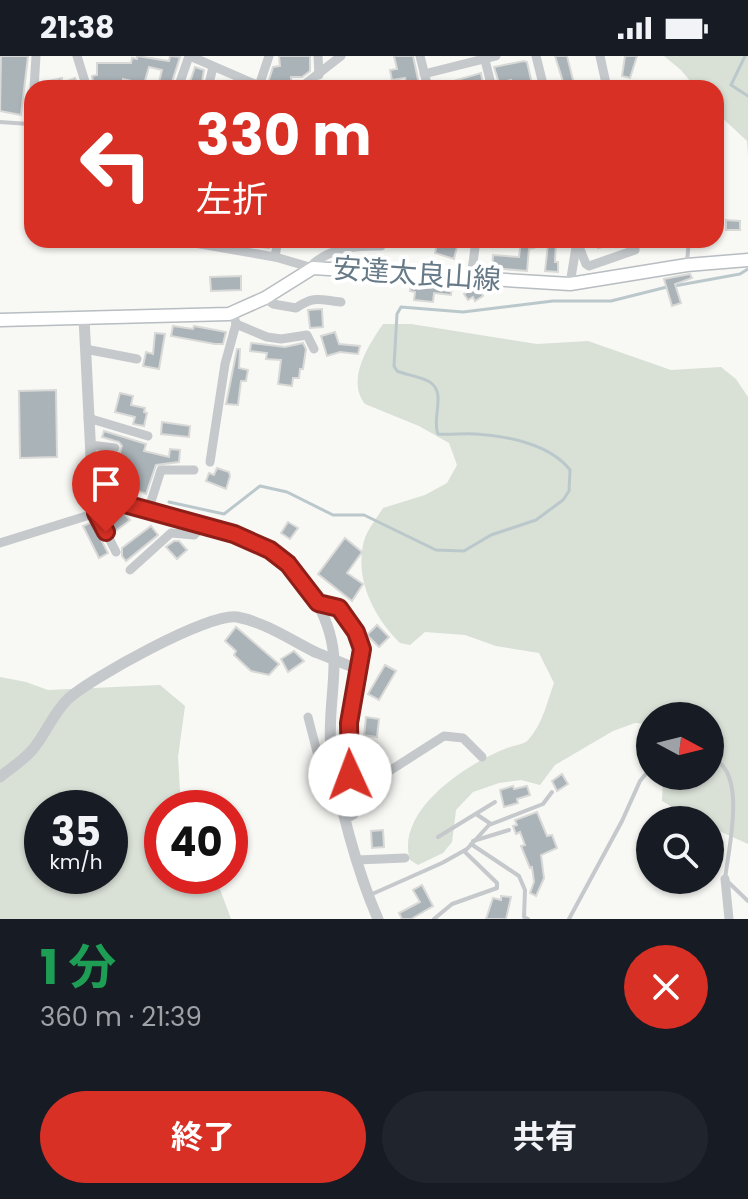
<!DOCTYPE html>
<html lang="ja">
<head>
<meta charset="utf-8">
<style>
  :root { --surface:#171b24; --page:#20242c; --text:#f1f3f6; --muted:#9ea1a6; --accent:#d93025 }
  body { margin:0; font-family:Poppins,"Noto Sans JP",sans-serif; background:var(--page); color:var(--text); height:100vh; display:flex; flex-direction:column; font-size:30px; white-space:nowrap }
  * { box-sizing:border-box; margin:0 }
  p { font-size:26px; color:var(--muted) }
  .icon { flex:none; width:44px; height:44px; fill:none; stroke:currentColor; stroke-width:2; stroke-linecap:round; stroke-linejoin:round }
  .map { position:relative; height:863px; overflow:hidden }
  .panel { display:flex; flex-direction:column; background:var(--surface); flex:1 }
  .panel>* { flex:none }
  .guide { position:absolute; left:24px; top:24px; width:700px; height:168px; border-radius:24px; box-shadow:0 2px 6px #0004; background:#d93025; color:#fff; overflow:hidden }
  .needle { width:52px; rotate:97deg }
  .tools { position:absolute; left:636px; top:646px; display:grid; gap:16px }
  .tools a { display:grid; place-items:center; width:88px; height:88px; border-radius:50%; background:var(--surface); box-shadow:0 2px 6px #0004; font-size:40px }
  .speed { position:absolute; left:24px; top:734px; display:flex; gap:16px; font-size:40px; font-weight:700; text-align:center }
  .speed>* { display:grid; place-content:center; width:104px; height:104px; border-radius:50%; background:var(--surface); box-shadow:0 2px 6px #0004; line-height:1 }
  .speed small { font-size:20px; font-weight:400 }
  .speed .limit { border:12px solid #d22; background:#fff; color:#111 }
  .pin { position:absolute; display:grid; place-items:center; width:68px; height:68px; color:#fff; margin:-82px -34px; border-radius:50% 50% 50% 0; rotate:-45deg; box-shadow:0 0 8px #0007 }
  .pin .icon { rotate:45deg }
  .me { position:absolute; width:88px; margin:-44px; rotate:358deg; stroke-linejoin:round; filter:drop-shadow(0 0 6px #0008) }
  .turn { display:flex; align-items:center; gap:28px; height:168px; padding:0 40px; font-size:36px }
  .turn .icon { width:104px; height:104px; stroke-width:2.5 }
  .turn b { display:block; font-size:56px; line-height:68px }
  .round { display:grid; place-items:center; flex:none; width:84px; height:84px; border-radius:42px; background:var(--page) }
  .overview { display:flex; align-items:center; justify-content:space-between; height:136px; padding:0 40px }
  h1 { font-size:48px; font-weight:700; line-height:60px; color:#1e9e55 }
  .cta { display:flex; gap:16px; margin-top:auto; padding:16px 40px }
  .cta a { flex:1; height:92px; border-radius:48px; background:var(--accent); color:#fff; font-size:32px; font-weight:700; line-height:92px; text-align:center }
  .cta a+a { background:var(--page); color:var(--text) }
  .status { display:flex; justify-content:space-between; align-items:center; height:56px; padding:0 40px; background:var(--surface); direction:ltr }
  .status svg { height:22px; fill:currentColor }
  .map>svg:first-child { display:block }
  .green { fill:#d9e0d6; fill-rule:evenodd }
  .lines { fill:none; stroke-linecap:round; stroke-linejoin:round }
  .stream { stroke:#bbc8cb; stroke-width:3 }
  .building { fill:#aab3b8; stroke:#d9d9d7; stroke-width:2 }
  .secondary-casing { stroke:#b7bdc1; stroke-width:15 }
  .service { stroke:#c5c9cc; stroke-width:4 }
  .minor { stroke:#c5c9cc; stroke-width:9 }
  .tertiary { stroke:#c5c9cc; stroke-width:11 }
  .secondary { stroke:#fff; stroke-width:12 }
  .tertiary-bridge { stroke:#c5c9cc; stroke-width:11 }
  .route-casing { stroke:#8d1f18; stroke-width:20 }
  .route { stroke:#d93025; stroke-width:14 }
  .labels { text-anchor:middle; dominant-baseline:central; stroke-width:8; stroke-linejoin:round; paint-order:stroke }
  .street-label { font-size:28px; fill:#667987; stroke:#fff }
</style>
</head>
<body>
<div class="status"><b>21:38</b><svg viewBox="0 0 49 12"><path d="M0 12V9h3v3zM5 12V6h3v6zM10 12V3h3v9zM15 12V0h3v12zM26 1h20v11H26zM47 4h2v5h-2z"/></svg></div>
<div class="map">
<svg width="748" height="863" viewBox="0 0 748 863">
  <rect width="100%" height="100%" fill="#f8f8f5"/>
  <g class="green">
    <path d="M664,0H748V100L747,85L716,56V32H696L681,14Z"/>
    <path d="M383,268H411L537,288L588,285L671,314L721,311L736,323L748,341V788L710,771V764H694L662,745L663,727L667,720H710V660H650V668L635,667L613,675L555,709L540,729L521,724L499,727L473,736L456,754L452,786L443,797L418,809L410,804C395,754 468,707 507,692C515,689 524,689 529,683C543,667 547,646 554,627L539,597L496,590L465,579L425,576L410,589L400,587C374,561 354,523 364,485C367,474 377,462 383,452L425,439L447,427L457,409L449,387L419,370L365,348C346,324 368,290 383,268Z"/>
    <path d="M0,621L26,626L48,634L160,629L185,650L178,701L181,752H162V820H215L231,863H0ZM42,752H110V820H42Z"/>
  </g>
  <g class="lines">
    <g class="stream">
      <path d="M745,0L731,29L748,40"/>
      <path d="M674,230L740,218L748,213"/>
      <path d="M169,446L224,458L260,430L287,436L333,459H364L436,494L464,495L491,479L536,464L563,444L569,435L570,414C550,388 507,380 476,378C463,377 451,379 438,378C431,361 448,335 428,325C418,320 407,319 397,315L394,310L397,258L401,251L463,256L553,245H611L667,231"/>
    </g>
  </g>
  <g class="building">
    <path d="M1,0H28L21,59L0,55Z"/>
    <path d="M137,0L169,5L170,0L180,1L170,32L158,30L162,14L149,11L144,28L123,23V32H94L92,20L97,19V7H131L132,2L137,3Z"/>
    <path d="M279,0H310V15L302,21H291L292,30L282,31V27L271,28L269,24L273,11L280,10Z"/>
    <path d="M394,0H413L419,28L411,30L410,25L406,26L405,22L392,24L390,14L397,13Z"/>
    <path d="M555,0H567L575,32H565Z"/>
    <path d="M625,0H637L630,22L622,20Z"/>
    <path d="M524,5L527,6L533,32H522L521,28L513,30L511,24L499,27L494,11Z"/>
    <path d="M195,11L204,14L202,26L199,32H188Z"/>
    <path d="M481,17L483,29L470,32H440V29Z"/>
    <path d="M62,22V27L75,22L79,32H48V25Z"/>
    <path d="M726,164L740,165V174H726Z"/>
    <path d="M251,184H270L269,192L250,189Z"/>
    <path d="M438,184L458,187L454,203L435,197Z"/>
    <path d="M521,184H556L555,206H558V216L545,215L548,188L529,193L527,215L492,212L493,199L519,201Z"/>
    <path d="M596,184H619L620,187L598,192Z"/>
    <path d="M690,218L692,222L675,228L681,247L672,250L664,223Z"/>
    <path d="M241,220V234L211,235L210,221Z"/>
    <path d="M411,227L452,230L451,239L434,237L433,246L414,244L415,236L410,235Z"/>
    <path d="M475,231H478L483,240L475,245L473,241L468,244L464,238Z"/>
    <path d="M322,253L323,271L310,272L308,254Z"/>
    <path d="M173,270L193,273L194,270L226,276L223,288H215L171,280Z"/>
    <path d="M335,276L339,288L360,290L358,298L340,296L327,300L321,280Z"/>
    <path d="M155,277L165,278L159,313L143,310L146,296L153,298Z"/>
    <path d="M251,287L285,291L303,287L306,293L303,313H300L299,322H293L292,330L278,328L281,304L266,303L267,297L250,295Z"/>
    <path d="M237,293H240L239,312L248,314L246,325H241L238,349L226,348Z"/>
    <path d="M56,334L57,401L20,402L19,335Z"/>
    <path d="M120,337L133,340L131,349L145,352L144,356L147,357L144,370L133,368L135,361L115,356Z"/>
    <path d="M162,366L190,370L189,381L161,378Z"/>
    <path d="M104,375L146,388L144,395L169,401L170,393L180,394L179,406L156,409L146,438L125,430L126,428L112,424L116,408L111,407L113,399L120,397L122,390L119,386L102,381Z"/>
    <path d="M217,412L229,416L230,420L226,433L206,425L209,417L214,419Z"/>
    <path d="M123,456L130,464L114,476L109,467Z"/>
    <path d="M92,466L108,497L99,502L83,470Z"/>
    <path d="M288,466L298,472L290,483L281,477Z"/>
    <path d="M151,470L158,479L126,505L122,500V492Z"/>
    <path d="M345,482L362,496L347,517L363,528L352,545L318,518Z"/>
    <path d="M174,485H179L187,494L177,503L166,491Z"/>
    <path d="M377,569L389,581L379,591L367,579Z"/>
    <path d="M236,571L279,608L269,619L251,615L234,599L236,595L225,585Z"/>
    <path d="M294,595L304,605L288,616L281,603Z"/>
    <path d="M385,609L396,615L379,644L368,638Z"/>
    <path d="M366,661L379,663L377,681L364,679Z"/>
    <path d="M562,718L568,728L557,735L552,725Z"/>
    <path d="M513,730L514,733L527,730L530,739L517,743L518,747L504,751L500,734Z"/>
    <path d="M537,756L547,780L552,779L557,792L541,799L544,822L536,840L530,837L534,826L532,811L530,812L521,790L525,789L520,776L516,778L513,770L517,769L515,764Z"/>
    <path d="M383,774L384,791L372,792L371,775Z"/>
    <path d="M422,829L433,850L411,863H402L399,857L420,846L413,834Z"/>
    <path d="M501,840L511,841L506,863H486L493,842L501,844Z"/>
  </g>
  <g class="lines">
    <g class="secondary-casing">
      <path id="secondary" d="M0,264L229,258L265,242L313,212L570,228L687,209L748,204"/>
    </g>
    <g class="service">
      <path d="M0,66L29,68"/>
      <path d="M687,206L689,184"/>
      <path d="M710,701C748,714 729,789 725,823L748,845"/>
      <path d="M476,758L491,768"/>
      <path d="M438,781L495,746"/>
      <path d="M473,785L509,774"/>
      <path d="M471,788L519,820L525,834L524,861L528,863"/>
      <path d="M370,839L442,807L467,793L489,769L543,748L552,736"/>
      <path d="M434,863L452,848L497,832V827L464,795"/>
      <path d="M569,863L622,765L640,725L650,713"/>
    </g>
    <g class="minor">
      <path d="M77,0L87,32"/>
      <path d="M190,0L264,32"/>
      <path d="M318,0L319,19"/>
      <path d="M420,0L428,32"/>
      <path d="M484,0L492,32"/>
      <path d="M536,0L544,32"/>
      <path d="M600,0L607,32"/>
      <path d="M424,18L496,0"/>
      <path d="M259,30L269,0"/>
      <path d="M34,32L36,0"/>
      <path d="M178,32L189,0"/>
      <path d="M208,32L213,11"/>
      <path d="M300,32L341,0"/>
      <path d="M32,68V66"/>
      <path d="M177,184L275,201L313,212L314,207C334,191 357,190 381,190"/>
      <path d="M577,186L586,208L589,210L635,194V184"/>
      <path d="M275,201L278,184"/>
      <path d="M471,222L476,184"/>
      <path d="M570,228L577,185"/>
      <path d="M265,242L273,248L296,252C315,239 320,244 341,246"/>
      <path d="M236,268L267,281L281,283L307,279L314,293"/>
      <path d="M85,293L137,303"/>
      <path d="M88,362L148,380"/>
      <path d="M90,389L115,392"/>
      <path d="M210,406L225,308L236,268L233,256"/>
      <path d="M148,455L161,414H194"/>
      <path d="M96,457L116,496"/>
      <path d="M0,487L96,457L114,445"/>
      <path d="M130,514L171,477L194,479L204,469"/>
      <path d="M308,661L317,696L324,705L334,706"/>
      <path d="M355,737L444,680L463,682L482,701"/>
      <path d="M357,804L405,802"/>
      <path d="M725,823L729,863"/>
    </g>
    <g class="tertiary">
      <path d="M84,262L91,401L96,419L114,445C160,457 232,469 271,494C306,517 334,566 334,608C334,636 328,664 331,693C337,742 358,818 378,863"/>
      <path d="M318,547L339,552C348,563 359,575 361,589C367,618 346,659 348,692C349,709 360,746 353,758L346,762"/>
      <path d="M0,721C11,712 24,704 33,693C46,678 53,657 68,643C91,622 208,557 237,561C264,566 291,584 315,596"/>
    </g>
    <use href="#secondary" class="secondary"/>
    <path class="tertiary-bridge" d="M315,596L360,614"/>
  </g>
  <g class="lines">
    <g class="route-casing">
      <path id="route" d="M106,476L96,457L114,445L234,478L270,494L288,508L318,547L339,552L356,576L362,593L349,667L350,719"/>
    </g>
    <use href="#route" class="route"/>
  </g>
  <g class="labels">
    <g class="street-label">
      <text transform="translate(417 218) rotate(4)">安達太良山線</text>
    </g>
  </g>
</svg>
<div class="tools">
<a><svg class="needle" viewBox="-14 -14 28 28"><path d="M0-13l5 13h-10z" fill="#e53935"/><path d="M0 13l5-13h-10z" fill="#9ea1a6"/></svg></a>
<a><svg class="icon" aria-label="search" viewBox="0 0 24 24"><circle cx="10" cy="10" r="6"/><path d="M15 15l6 6"/></svg></a>
</div>
<div class="speed"><div>35<small>km/h</small></div><div class="limit">40</div></div>
<div class="pin" style="left:106px;top:476px;background:#d93025"><svg class="icon" aria-label="arrive" viewBox="0 0 24 24"><path d="M6 21V4h12l-3 4 3 4H6"/></svg></div>
<svg class="me" style="left:350px;top:719px" viewBox="-20 -20 40 40"><circle r="19" fill="#fff"/><path d="M0-13L10 11 0 6-10 11z" fill="#d93025"/></svg>
<div class="guide">
<div class="turn"><svg class="icon" aria-label="left" viewBox="0 0 24 24"><path d="M17 20v-9H6M10 6l-5 5 5 5"/></svg><div><b>330 m</b>左折</div></div>
</div>
</div>
<section class="panel">
<div class="overview"><div><h1>1 分</h1><p>360 m · 21:39</p></div><a class="round" style="background:#d93025;color:#fff"><svg class="icon" aria-label="close" viewBox="0 0 24 24"><path d="M6 6l12 12M18 6L6 18"/></svg></a></div>
<div class="cta"><a>終了</a><a>共有</a></div>
</section>
</body>
</html>
